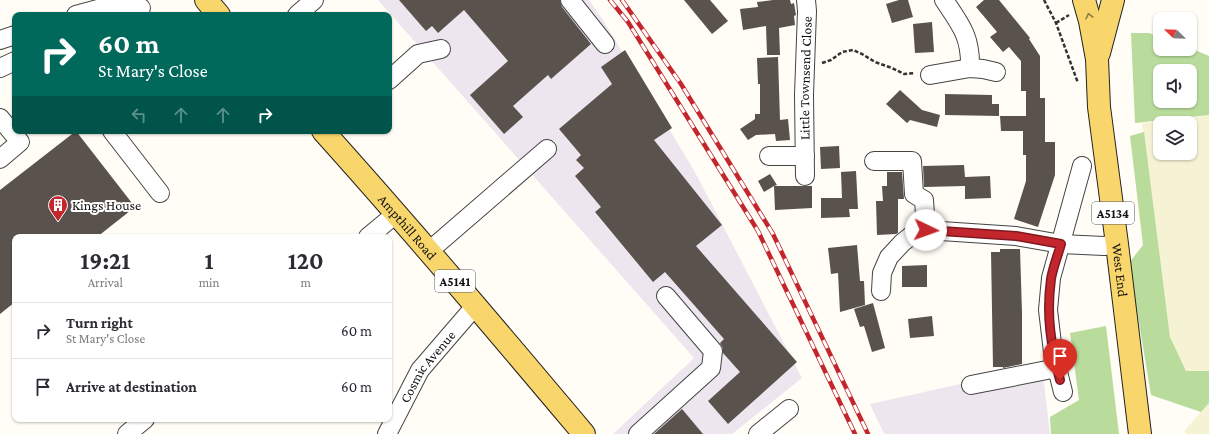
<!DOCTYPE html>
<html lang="en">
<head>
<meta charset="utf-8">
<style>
  :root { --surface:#fff; --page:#f2f2f3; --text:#2b2b33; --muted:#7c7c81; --line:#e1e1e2 }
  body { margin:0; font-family:"Crimson Pro",serif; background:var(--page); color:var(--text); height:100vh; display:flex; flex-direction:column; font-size:15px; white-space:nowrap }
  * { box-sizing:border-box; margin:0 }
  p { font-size:13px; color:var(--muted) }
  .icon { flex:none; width:22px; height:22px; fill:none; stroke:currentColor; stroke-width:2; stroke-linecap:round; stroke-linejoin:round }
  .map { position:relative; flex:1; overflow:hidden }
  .details { position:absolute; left:12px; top:234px; width:380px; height:188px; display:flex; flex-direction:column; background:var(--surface); border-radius:8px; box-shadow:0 1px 3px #0004 }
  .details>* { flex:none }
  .banner { position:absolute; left:12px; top:12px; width:380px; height:122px; border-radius:8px; box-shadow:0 1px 3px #0004; background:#00695c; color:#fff; overflow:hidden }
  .needle { width:26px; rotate:293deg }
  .buttons { position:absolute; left:1153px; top:12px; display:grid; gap:8px }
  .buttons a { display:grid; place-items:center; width:44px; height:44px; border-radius:8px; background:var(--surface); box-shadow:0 1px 3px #0004; font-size:20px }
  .pin { position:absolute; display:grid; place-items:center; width:34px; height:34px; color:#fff; margin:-41px -17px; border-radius:50% 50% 50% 0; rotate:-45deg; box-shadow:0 0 4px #0007 }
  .pin .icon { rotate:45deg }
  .me { position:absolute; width:44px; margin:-22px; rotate:93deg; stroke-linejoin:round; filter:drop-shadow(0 0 3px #0008) }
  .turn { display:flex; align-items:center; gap:14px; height:84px; padding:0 20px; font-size:18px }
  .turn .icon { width:52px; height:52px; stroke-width:2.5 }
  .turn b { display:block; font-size:28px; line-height:34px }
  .lanes { display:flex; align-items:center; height:38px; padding:0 20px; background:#0003; justify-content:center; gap:20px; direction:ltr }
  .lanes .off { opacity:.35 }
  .eta { display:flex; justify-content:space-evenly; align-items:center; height:68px; text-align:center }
  .eta b { font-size:24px; font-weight:700; line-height:28px }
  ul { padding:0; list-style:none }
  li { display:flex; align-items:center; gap:12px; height:56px; padding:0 20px; border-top:1px solid var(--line) }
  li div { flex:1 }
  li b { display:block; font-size:15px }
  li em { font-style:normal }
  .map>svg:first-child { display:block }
  .industrial { fill:#eee6ef }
  .farmland { fill:#f6f3d4; fill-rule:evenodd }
  .forest { fill:#b9dc9c; fill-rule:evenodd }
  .building { fill:#5a524d }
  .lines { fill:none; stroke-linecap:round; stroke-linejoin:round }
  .minor-casing { stroke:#444; stroke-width:20 }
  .major-casing { stroke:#222; stroke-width:24 }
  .path { stroke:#333; stroke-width:2.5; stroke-dasharray:4 2; stroke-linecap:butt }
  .minor { stroke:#fff; stroke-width:18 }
  .major { stroke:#f9d66b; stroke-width:22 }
  .rail-casing { stroke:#c4262e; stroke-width:4.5 }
  .rail { stroke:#fff; stroke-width:3; stroke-dasharray:9; stroke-linecap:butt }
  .oneway { stroke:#917d42 }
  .route-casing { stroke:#7f191e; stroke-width:10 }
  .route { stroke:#c4262e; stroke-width:7 }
  .labels { text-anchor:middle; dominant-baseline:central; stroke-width:4; stroke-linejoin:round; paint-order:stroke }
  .shield { fill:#fff; stroke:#585858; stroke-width:1 }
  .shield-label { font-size:13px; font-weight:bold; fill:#111 }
  .street-label { font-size:14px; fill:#111; stroke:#fff }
  .poi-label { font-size:14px; fill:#111; stroke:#fff; text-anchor:start }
</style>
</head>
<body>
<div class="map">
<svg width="1209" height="434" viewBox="0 0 1209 434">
  <rect width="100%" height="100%" fill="#fffdf5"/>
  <g class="industrial">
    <path d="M378,0H589L603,20L695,172L802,378L732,434H613L694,358Z"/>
    <path d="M1042,366L1050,434H884L870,404Z"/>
  </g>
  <g class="farmland">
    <path d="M1209,115V371H1186L1170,337L1142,123ZM1160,123H1190V153H1160Z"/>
    <path d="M1209,403V434H1185V430Z"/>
  </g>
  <g class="forest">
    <path d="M1131,33H1149L1160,37V49L1190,48L1209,56V115L1135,123ZM1160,71H1190V101H1160Z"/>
    <path d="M1144,132L1170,337L1186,371H1209V403L1201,412L1151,395L1129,263L1143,245L1130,136Z"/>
    <path d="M1106,326L1119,434H1051L1050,417L1079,400L1070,333Z"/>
  </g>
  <g class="building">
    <path d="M399,0H560L562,7L591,44L551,79L548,75L513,106L523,117L504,134L470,95L508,61L464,10L438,33L432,26L426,31Z"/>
    <path d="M684,0H710L728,21L712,34Z"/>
    <path d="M773,0H790L791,4L794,3L796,15L794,16L795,25L779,28L780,55H767L766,26L743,30L740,9L758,7L757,2Z"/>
    <path d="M899,0H908L913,17L892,23L886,4Z"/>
    <path d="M984,0H999L1030,38L1029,39L1040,56V98H1045V142H1055V175L1038,227L1014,219L1026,181V155H1023V131H1001L1000,116H1026V91H1021V61L1009,47L1003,52L990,37L997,32L976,7Z"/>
    <path d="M932,22L934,52L915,53L913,24Z"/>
    <path d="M625,50L672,128L654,140L722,225L696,246L797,362L728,424L708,401L740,372L723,353V348L720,343L724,339L665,272L653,282L595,212L601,207L575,176L584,168L576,160L581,155L559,129L612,84L601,67Z"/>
    <path d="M778,57L780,120L788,119L790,140L776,141L775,134L756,135L748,140L740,129L755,119V114H760V84H758L757,58Z"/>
    <path d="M900,90L922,110L940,115L937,127L910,120L907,123L886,104Z"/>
    <path d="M945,94L992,95V104H999V116L945,115Z"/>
    <path d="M76,131L135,207L97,237H15V302L0,314V190Z"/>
    <path d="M839,146L840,168L821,169L820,147Z"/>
    <path d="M964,165L965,177L990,176L991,198L965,199V182V186L924,187L923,166Z"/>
    <path d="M856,171L858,209H849L850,217L821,218V198H842L841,172Z"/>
    <path d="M887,172H902L904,199H898V233L896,234L877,235L876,201H883L882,186H887Z"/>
    <path d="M770,174L777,185L774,186H812V208L775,210L774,186L764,192L758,181Z"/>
    <path d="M857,245L860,281H864L865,305L840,312L838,273L831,274L828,248Z"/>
    <path d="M1000,249H1020L1022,313V364L1003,368V367H993L991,252H1000Z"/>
    <path d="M927,265V287H902V266Z"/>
    <path d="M873,303L885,348L872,352L864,326L860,327L854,309Z"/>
    <path d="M932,316L934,336L910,338L908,319Z"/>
    <path d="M682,409L703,434H654Z"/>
  </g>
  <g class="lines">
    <g class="minor-casing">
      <g id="minor">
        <path d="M570,0L605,44"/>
        <path d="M944,0C961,25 971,37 970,68"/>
        <path d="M76,15L105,7L141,8"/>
        <path d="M297,15L314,0"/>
        <path d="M0,40L15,35"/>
        <path d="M0,68L15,61"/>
        <path d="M930,75L970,68L983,69L996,72"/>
        <path d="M389,80L418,54L441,49"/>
        <path d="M0,118L20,142L0,159"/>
        <path d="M112,131L160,193"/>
        <path d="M769,156H805"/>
        <path d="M874,161H912L914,194L924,200L926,230"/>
        <path id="s1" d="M805,176L804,95L807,11L806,0"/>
        <path d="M368,237L397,213"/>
        <path d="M429,251L547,149"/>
        <path d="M881,291L882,273L889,257L902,243L912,235L926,230L1016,236L1061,244L1104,246L1117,244"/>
        <path d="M971,385L1057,368"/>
        <path d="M1063,392L1053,352L1048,310L1051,278L1082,166"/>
        <path d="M127,434L145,419"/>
        <path id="s2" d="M387,434L420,370L476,305"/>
        <path d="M638,434L711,368L713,351L666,296"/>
        <path d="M758,434L789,409"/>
      </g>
    </g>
    <g class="major-casing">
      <g id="major">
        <path d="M206,0L219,15"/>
        <path id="s3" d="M1084,0L1090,21L1097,59L1099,107L1117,244L1140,434"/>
        <path d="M1099,53L1113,0"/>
        <path id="s4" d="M323,131C412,230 498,332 584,434"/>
      </g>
    </g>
    <g class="path">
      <path d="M1044,0L1056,23L1078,83"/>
      <path d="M1056,23L1069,15"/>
      <path d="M822,63L831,60L842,52L853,50L862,54L875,62L892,68L904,74L915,73"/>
    </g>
    <use href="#minor" class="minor"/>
    <use href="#major" class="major"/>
    <g class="rail-casing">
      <g id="rail">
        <path d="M610,0L628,22L758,231L855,434"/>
        <path d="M622,0L681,84L773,234L868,434"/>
      </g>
    </g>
    <use href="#rail" class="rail"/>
  </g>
  <defs><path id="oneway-chevron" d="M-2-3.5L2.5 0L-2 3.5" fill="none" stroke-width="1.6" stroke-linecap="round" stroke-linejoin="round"/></defs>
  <use class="oneway" href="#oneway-chevron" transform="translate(1089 16) rotate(-103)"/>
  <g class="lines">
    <g class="route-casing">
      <path id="route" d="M926,230L1016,236L1061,244C1058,255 1053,267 1051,279C1046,315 1051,346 1060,380"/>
    </g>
    <use href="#route" class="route"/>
  </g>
  <defs>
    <g id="building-pin" transform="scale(1)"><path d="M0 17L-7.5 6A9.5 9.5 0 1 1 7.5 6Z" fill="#c4262e" stroke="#fff"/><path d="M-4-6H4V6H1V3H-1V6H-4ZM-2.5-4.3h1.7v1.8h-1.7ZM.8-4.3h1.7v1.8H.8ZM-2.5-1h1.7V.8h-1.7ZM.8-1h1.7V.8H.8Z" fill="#fff"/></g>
  </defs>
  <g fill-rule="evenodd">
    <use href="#building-pin" x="58" y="205"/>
  </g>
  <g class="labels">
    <g class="shield">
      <rect x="1092" y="202" width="42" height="22" rx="3"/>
      <rect x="435" y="270" width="40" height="22" rx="3"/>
    </g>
    <g class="shield-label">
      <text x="1113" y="213">A5134</text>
      <text x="455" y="281">A5141</text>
    </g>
    <g class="street-label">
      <text stroke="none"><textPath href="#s1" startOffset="98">Little Townsend Close</textPath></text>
      <text stroke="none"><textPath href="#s4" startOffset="128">Ampthill Road</textPath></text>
      <text stroke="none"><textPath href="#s3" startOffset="273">West End</textPath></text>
      <text stroke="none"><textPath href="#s2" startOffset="79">Cosmic Avenue</textPath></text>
    </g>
    <g class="poi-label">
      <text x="72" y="205">Kings House</text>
    </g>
  </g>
</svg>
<div class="buttons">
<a><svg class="needle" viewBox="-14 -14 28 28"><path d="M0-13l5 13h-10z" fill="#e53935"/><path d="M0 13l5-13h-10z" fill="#7c7c81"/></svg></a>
<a><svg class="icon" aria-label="sound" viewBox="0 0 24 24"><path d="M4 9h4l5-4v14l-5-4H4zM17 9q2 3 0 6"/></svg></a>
<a><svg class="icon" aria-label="layers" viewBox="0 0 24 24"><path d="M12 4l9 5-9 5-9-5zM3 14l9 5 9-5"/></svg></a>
</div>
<div class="pin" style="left:1060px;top:380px;background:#d93025"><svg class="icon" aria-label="arrive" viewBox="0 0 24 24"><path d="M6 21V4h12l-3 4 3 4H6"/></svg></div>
<svg class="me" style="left:926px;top:230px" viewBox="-20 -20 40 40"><circle r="19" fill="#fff"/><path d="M0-13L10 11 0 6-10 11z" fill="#c4262e"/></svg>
<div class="banner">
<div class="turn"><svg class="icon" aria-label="right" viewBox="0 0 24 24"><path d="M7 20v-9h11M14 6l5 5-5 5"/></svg><div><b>60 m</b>St Mary's Close</div></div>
<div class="lanes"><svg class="icon off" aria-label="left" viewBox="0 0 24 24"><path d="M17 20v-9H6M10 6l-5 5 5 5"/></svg><svg class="icon off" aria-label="ahead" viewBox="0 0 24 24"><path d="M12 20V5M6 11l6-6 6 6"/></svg><svg class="icon off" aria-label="ahead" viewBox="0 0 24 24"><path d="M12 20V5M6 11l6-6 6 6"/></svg><svg class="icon" aria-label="right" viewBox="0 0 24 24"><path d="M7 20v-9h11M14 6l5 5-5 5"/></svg></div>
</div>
<section class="details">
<div class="eta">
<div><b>19:21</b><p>Arrival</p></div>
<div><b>1</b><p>min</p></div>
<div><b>120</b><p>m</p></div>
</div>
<ul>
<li><svg class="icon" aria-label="right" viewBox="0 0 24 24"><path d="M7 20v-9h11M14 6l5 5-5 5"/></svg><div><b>Turn right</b><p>St Mary's Close</p></div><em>60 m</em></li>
<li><svg class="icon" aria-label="arrive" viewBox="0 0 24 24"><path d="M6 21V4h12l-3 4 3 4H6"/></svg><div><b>Arrive at destination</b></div><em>60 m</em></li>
</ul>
</section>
</div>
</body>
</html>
